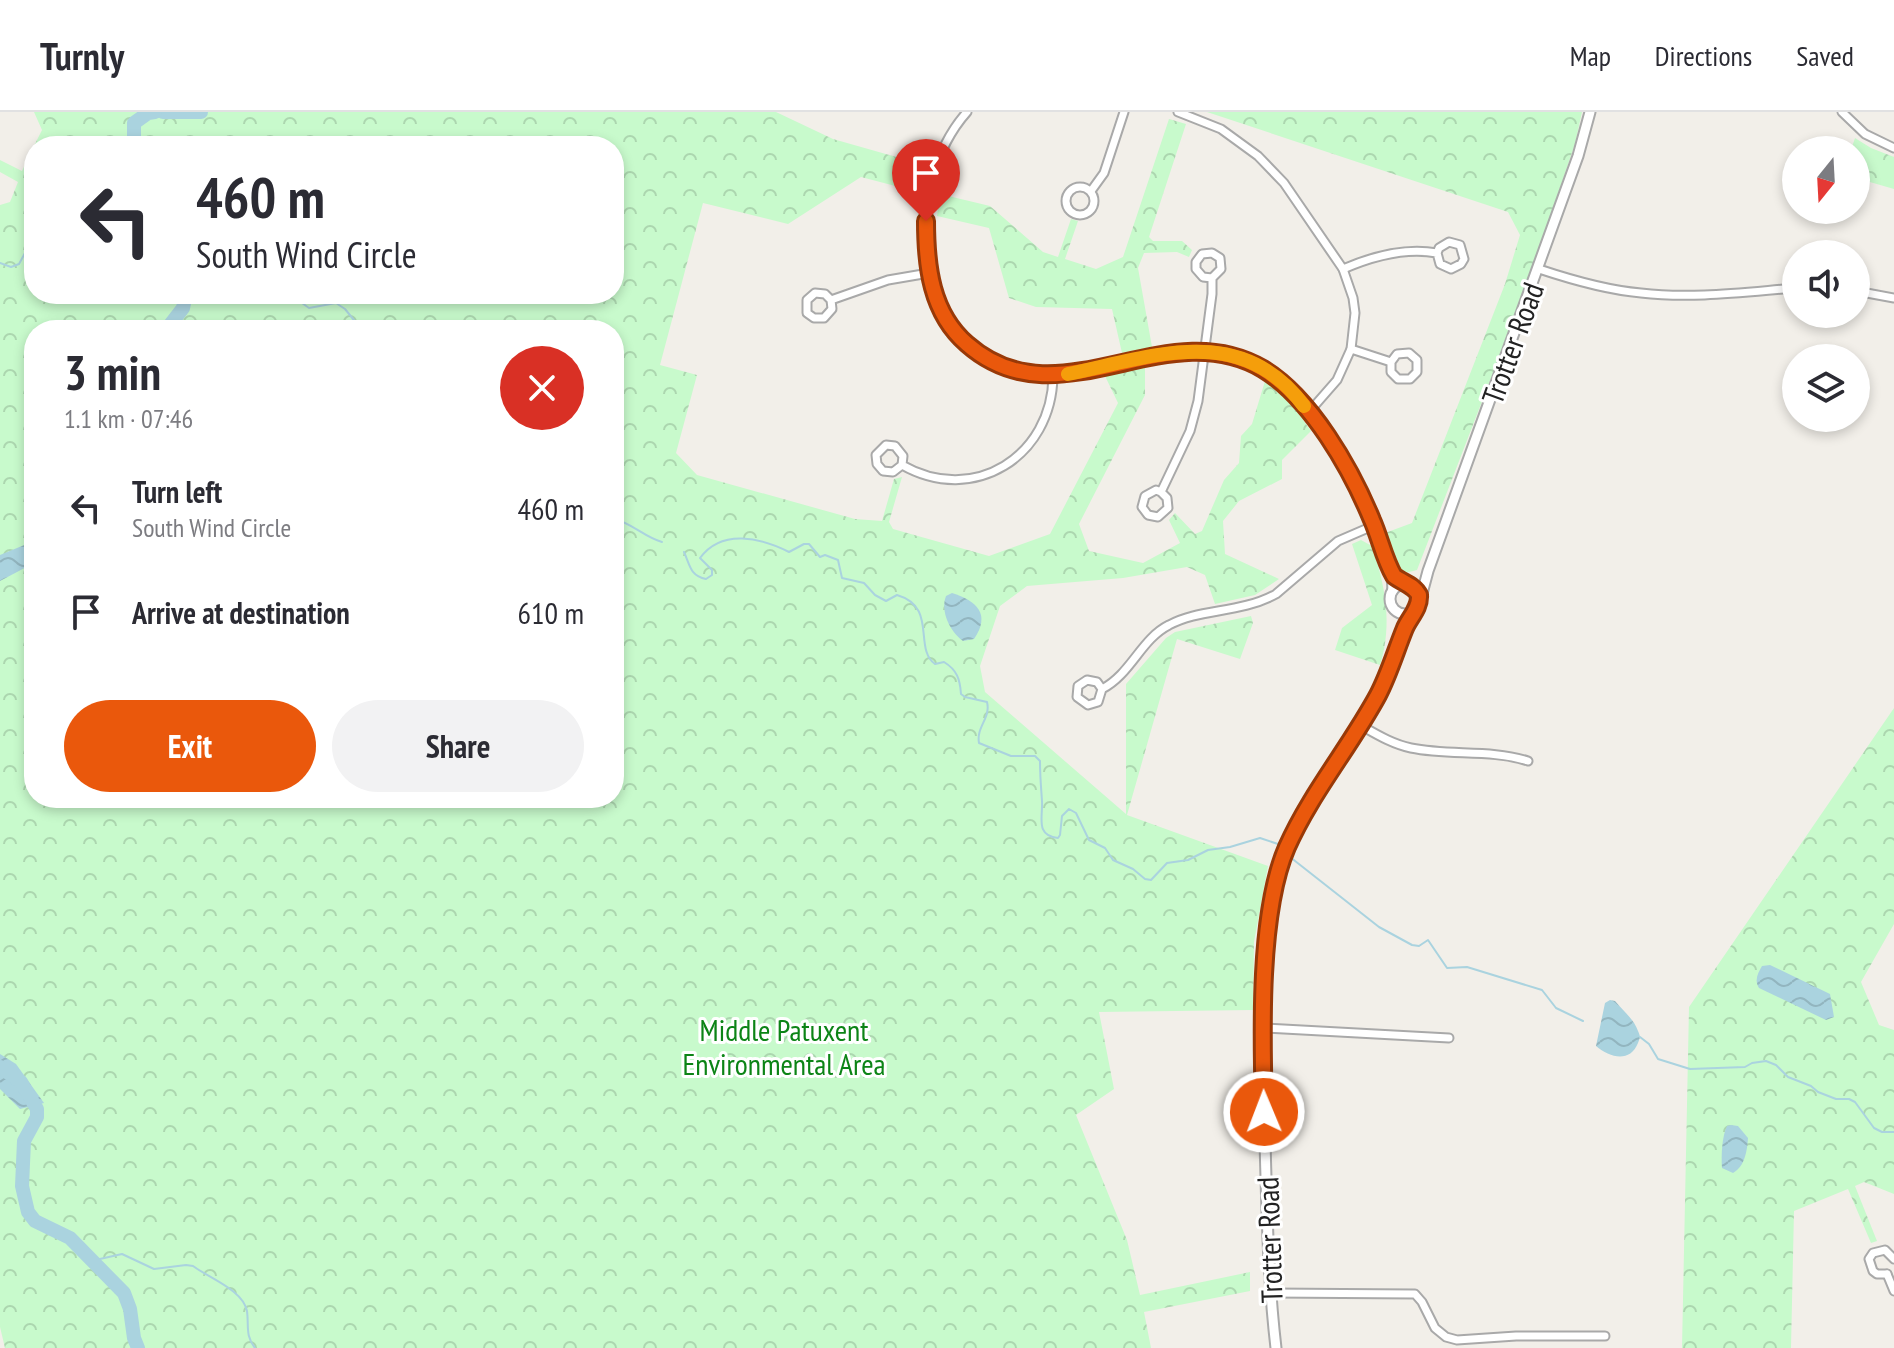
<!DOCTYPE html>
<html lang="en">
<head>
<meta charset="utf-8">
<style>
  :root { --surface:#fff; --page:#f2f2f3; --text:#2b2b33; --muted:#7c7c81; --line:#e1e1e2; --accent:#ea580c }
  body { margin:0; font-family:"PT Sans Narrow",sans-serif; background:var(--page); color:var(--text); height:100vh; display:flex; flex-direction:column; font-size:30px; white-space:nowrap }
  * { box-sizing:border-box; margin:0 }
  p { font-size:26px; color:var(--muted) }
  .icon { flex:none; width:44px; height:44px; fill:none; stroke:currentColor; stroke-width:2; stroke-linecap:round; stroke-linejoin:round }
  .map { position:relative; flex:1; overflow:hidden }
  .panel { position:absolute; left:24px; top:208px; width:600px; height:488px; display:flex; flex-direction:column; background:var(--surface); border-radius:32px; box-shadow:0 4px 12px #0003 }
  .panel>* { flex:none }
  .hud { position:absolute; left:24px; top:24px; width:600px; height:168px; border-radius:32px; box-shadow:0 4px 12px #0003; background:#fff; color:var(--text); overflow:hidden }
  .needle { width:52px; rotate:198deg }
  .buttons { position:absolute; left:1782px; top:24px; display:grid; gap:16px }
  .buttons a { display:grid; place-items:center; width:88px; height:88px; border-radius:50%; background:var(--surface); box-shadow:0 4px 12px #0003; font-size:40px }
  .pin { position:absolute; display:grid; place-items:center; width:68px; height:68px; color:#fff; margin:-82px -34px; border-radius:50% 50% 50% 0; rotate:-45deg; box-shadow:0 0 8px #0007 }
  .pin .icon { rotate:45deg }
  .me { position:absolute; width:88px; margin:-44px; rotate:359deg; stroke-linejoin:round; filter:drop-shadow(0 0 6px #0008) }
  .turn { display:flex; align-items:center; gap:28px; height:168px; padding:0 40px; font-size:36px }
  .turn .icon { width:104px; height:104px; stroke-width:2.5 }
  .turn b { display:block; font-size:56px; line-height:68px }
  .round { display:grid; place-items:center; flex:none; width:84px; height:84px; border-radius:42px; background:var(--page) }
  .headline { display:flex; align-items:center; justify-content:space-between; height:136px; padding:0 40px }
  h1 { font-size:48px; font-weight:600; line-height:60px }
  .primary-button { display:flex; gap:16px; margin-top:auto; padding:16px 40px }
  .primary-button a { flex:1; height:92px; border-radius:48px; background:var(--accent); color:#fff; font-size:32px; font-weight:600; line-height:92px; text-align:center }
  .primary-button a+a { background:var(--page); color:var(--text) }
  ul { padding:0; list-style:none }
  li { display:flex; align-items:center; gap:24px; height:104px; padding:0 40px }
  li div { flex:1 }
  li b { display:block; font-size:30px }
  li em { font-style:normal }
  header { display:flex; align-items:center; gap:48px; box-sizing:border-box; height:112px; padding:0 40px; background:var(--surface); border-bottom:2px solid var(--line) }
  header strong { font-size:38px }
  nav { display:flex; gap:44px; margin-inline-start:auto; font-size:28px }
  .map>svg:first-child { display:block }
  .park { fill:url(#park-crowns); fill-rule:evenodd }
  .water { fill:url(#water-waves) }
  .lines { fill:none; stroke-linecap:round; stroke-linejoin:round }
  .stream { stroke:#aad3df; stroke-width:2 }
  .river { stroke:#aad3df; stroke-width:14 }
  .minor-casing { stroke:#a9a9a9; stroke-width:11 }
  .tertiary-casing { stroke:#a9a9a9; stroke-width:13 }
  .minor { stroke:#fff; stroke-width:7 }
  .tertiary { stroke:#fff; stroke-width:9 }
  .route-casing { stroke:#983908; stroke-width:20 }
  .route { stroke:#ea580c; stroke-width:14 }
  .slow { stroke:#f59e0b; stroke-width:14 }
  .labels { text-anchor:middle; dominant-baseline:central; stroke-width:6; stroke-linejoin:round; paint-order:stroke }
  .street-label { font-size:30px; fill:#222; stroke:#fff }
  .park-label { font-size:30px; fill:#0c8416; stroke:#fff }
</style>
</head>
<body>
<header>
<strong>Turnly</strong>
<nav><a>Map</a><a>Directions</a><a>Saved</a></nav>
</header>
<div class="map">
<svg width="1894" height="1236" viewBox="0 0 1894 1236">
  <defs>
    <pattern id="park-crowns" width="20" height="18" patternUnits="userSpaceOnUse" patternTransform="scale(2)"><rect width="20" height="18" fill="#c8facc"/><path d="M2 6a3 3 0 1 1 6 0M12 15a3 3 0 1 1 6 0" fill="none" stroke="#acd6af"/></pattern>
    <pattern id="water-waves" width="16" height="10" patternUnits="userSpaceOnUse" patternTransform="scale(2)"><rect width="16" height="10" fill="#aad3df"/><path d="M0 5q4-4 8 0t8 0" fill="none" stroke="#92b5bf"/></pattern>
  </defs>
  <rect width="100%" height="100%" fill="#f2efe9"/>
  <g class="park">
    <path d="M34,0H776L833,27L928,54L922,81L861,65L788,112L703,91L660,253L697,263L676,341L697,363L855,407L882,409L894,367L902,365L889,410L893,417L989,444L1050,422L1118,291L1105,264L1145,255V283L1079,412L1089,439L1143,451L1180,431L1169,408L1175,401L1195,422L1202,419L1224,368L1239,351L1241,324L1252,312L1265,269L1294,295L1311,319L1282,348V367L1239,389L1223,409L1225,442L1279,467L1255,483L1215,492L1205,463L1187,455L1123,466L1027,474L1000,494L980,554L985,580L1126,702V572L1166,526L1175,520L1251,504L1253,511L1240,547L1177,527L1127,703L1268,754L1254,830L1253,898L1099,900L1114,977L1076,1003L1127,1128L1140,1183L1250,1160V1179L1144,1200L1151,1236H5L0,1215V93L10,90L18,70L0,60V48L22,59L34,34V182H614V34H34L42,18ZM34,218H614V686H34Z"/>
    <path d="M1207,0H1582L1575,32L1525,178L1417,458L1401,462L1397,459L1385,421L1412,411L1505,172L1520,123L1508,100Z"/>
    <path d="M1169,7L1186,12L1149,125L1153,129H1182L1192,138L1189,145L1177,140L1144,141L1138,156L1152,235L1122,241L1112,197L1036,195L1009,186L989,116L937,104L940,82L990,94L1043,140L1058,145L1071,107L1078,109L1065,147L1096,157L1123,145Z"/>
    <path d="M1855,26L1871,36L1894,45V77L1856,66V38H1851Z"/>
    <path d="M1361,428L1372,434C1385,473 1393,512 1380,553L1335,538L1342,516L1372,493L1352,432Z"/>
    <path d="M1894,596V812L1861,870L1879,913L1894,918V1082L1864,1070L1855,1074L1877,1129L1871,1131L1848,1077L1794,1099L1791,1236H1682L1689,895Z"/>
  </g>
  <g class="water">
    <path d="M34,429V451L0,469V443Z"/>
    <path d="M952,481C977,489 991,502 974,527L963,529C950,520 940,499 946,484Z"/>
    <path d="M1770,853L1830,882L1834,905L1826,908L1759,876C1754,868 1758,861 1762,854Z"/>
    <path d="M1610,888L1615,889C1623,899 1634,907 1638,919C1641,926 1640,925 1638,931C1630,951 1610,946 1596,934L1605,891Z"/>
    <path d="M0,942L16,952L44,991L20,997L0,977Z"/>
    <path d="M1731,1013L1738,1014L1748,1026C1747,1039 1745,1054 1733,1061L1722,1056C1721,1044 1722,1024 1727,1014Z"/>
  </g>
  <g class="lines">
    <g class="stream">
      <path d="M148,1V0"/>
      <path d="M0,151L11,155L19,152L25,141L29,140L34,144"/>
      <path d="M299,182L302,191L309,196L336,191L345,197L362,218"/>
      <path d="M378,218L405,210L420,213L423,218"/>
      <path d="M614,407C632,411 644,425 662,430"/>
      <path d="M684,440C690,453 690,464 706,467L712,463V458L700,446C722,416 761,426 789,440L804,432H809L820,445L825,443L838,448L842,466L864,471L875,483L886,489L897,483C938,495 913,536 935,552L944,550C957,558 960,567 961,582L965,585L987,590C991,606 976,615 979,631L1011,644H1035L1040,649C1040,665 1041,674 1042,689C1043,705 1035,724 1058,726L1060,723L1062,704L1069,697L1076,701L1089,728L1105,736L1113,748L1133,757L1145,767L1151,768L1167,751L1188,748L1208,738L1230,735L1260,726L1281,733"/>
      <path d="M1290,745L1379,815L1412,833L1419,834L1428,828L1447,856L1467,855L1542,878L1556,896L1583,909"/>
      <path d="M1640,925L1649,932L1658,947L1690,957L1745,955L1752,951L1766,949L1776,953L1788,965L1811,974L1818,980L1836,987H1849L1855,990L1874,1016L1882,1020H1894"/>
      <path d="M91,1149L122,1142L154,1157L186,1153L193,1154C209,1166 243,1178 247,1199C249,1213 245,1224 255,1236"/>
    </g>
    <g class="river">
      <path d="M163,0H201"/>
      <path d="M134,34V11L148,1L155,0"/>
      <path d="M166,218L183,196L186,182"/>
      <path d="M0,955L21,970L37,997V1005L24,1029L22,1074L28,1100L35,1109L70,1126L124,1181L130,1197L134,1226L138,1236"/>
    </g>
    <g class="minor-casing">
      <g id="minor">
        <path d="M967,0C902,73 909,230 1017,259C1048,268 1077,261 1107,254C1132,248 1158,241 1184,238C1259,232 1301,285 1337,341C1361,378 1392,435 1392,481"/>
        <path d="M1178,0L1221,17L1258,44L1284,71L1343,157L1353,186L1355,201L1351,237L1337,268L1309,300"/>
        <path d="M1842,0L1865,22L1894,36"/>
        <circle cx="1080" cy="89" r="14"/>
        <path d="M1091,79L1104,61L1124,0"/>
        <path d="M1343,157C1373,144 1405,135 1437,141L1439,136L1449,130L1460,133L1464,147L1461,152L1451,157L1440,152L1437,141"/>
        <path d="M1539,157C1572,168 1606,178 1641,181C1692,187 1745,180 1796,176"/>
        <path d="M1856,179L1894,186"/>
        <path d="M831,188L832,197L824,206H814L807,201V188L815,181L825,182L831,188L888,168L929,161"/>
        <path d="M1351,237L1391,250L1397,242L1409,241L1417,248V260L1410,267H1398L1391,260V250"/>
        <path d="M902,353L903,344L895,334L886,333L876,343L877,352L883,359L893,360L902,353C974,394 1052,344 1053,264"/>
        <path d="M1161,380L1156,378L1145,384L1142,395L1148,403L1158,405L1168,396L1167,386L1161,380L1190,319L1198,289L1212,182V166L1203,165L1196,157V150L1202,142L1212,141L1220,146L1221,157L1212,166"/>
        <path d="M1392,460L1404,472"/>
        <path d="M1102,577L1097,570L1087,568L1078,574L1077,585L1088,593L1098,590L1102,577C1131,562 1141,527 1169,513C1200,496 1239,502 1276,482L1338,429L1375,413"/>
        <path d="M1360,613C1376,622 1392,632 1411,636C1450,644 1490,637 1528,649"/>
        <path d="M1264,916L1449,926"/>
        <path d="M1887,1162H1877L1873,1159L1869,1147L1873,1141L1885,1138L1894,1147"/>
        <path d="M1887,1162L1894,1179"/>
        <path d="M1271,1181L1415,1182L1422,1190L1435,1216L1446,1225L1457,1228L1516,1224H1605"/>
      </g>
    </g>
    <g class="tertiary-casing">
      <g id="tertiary">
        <circle cx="1405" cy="487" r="15"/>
        <path d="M1420,489L1428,459L1578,44L1590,0"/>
        <path d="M1276,1236C1268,1168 1267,1099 1265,1030C1262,936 1253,804 1295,718L1379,581L1407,513L1416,497"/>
      </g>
    </g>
    <use href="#minor" class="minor"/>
    <use href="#tertiary" class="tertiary"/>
  </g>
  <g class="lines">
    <g class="route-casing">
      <path id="route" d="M926,109C926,154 931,201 967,232C1059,313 1164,199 1263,257C1311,286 1351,357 1372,408C1380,426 1384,447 1394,464C1403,471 1414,473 1419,483C1420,496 1410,505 1405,516C1396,538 1389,562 1378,583C1350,635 1311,681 1287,735C1258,801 1262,926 1264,1000"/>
    </g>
    <use href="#route" class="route"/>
    <path class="slow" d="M1068,262C1152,245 1241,209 1304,294"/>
  </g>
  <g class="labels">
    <g class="street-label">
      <text transform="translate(1512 231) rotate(-70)">Trotter Road</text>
      <text transform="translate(1269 1128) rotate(-92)">Trotter Road</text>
    </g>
    <g class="park-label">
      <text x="784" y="917">Middle Patuxent<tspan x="784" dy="34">Environmental Area</tspan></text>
    </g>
  </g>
</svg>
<div class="buttons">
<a><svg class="needle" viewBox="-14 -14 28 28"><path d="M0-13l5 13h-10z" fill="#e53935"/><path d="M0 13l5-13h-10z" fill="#7c7c81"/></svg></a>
<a><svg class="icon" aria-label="sound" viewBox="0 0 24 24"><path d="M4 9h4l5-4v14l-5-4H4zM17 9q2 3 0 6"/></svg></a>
<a><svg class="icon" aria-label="layers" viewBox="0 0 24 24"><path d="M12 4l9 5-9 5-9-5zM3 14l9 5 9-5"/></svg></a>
</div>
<div class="pin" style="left:926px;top:109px;background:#d93025"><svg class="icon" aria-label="arrive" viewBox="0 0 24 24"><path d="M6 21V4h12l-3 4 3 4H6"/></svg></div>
<svg class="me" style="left:1264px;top:1000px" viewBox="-20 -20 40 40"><circle r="17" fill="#ea580c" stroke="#fff" stroke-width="3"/><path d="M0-11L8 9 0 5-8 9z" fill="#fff"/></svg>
<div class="hud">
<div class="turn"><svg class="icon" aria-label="left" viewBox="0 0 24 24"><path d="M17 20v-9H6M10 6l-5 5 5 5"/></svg><div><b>460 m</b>South Wind Circle</div></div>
</div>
<section class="panel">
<div class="headline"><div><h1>3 min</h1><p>1.1 km · 07:46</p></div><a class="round" style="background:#d93025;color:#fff"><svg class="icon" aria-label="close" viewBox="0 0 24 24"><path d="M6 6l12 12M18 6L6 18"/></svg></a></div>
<ul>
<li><svg class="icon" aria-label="left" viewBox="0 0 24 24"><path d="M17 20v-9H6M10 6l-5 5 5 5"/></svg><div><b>Turn left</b><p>South Wind Circle</p></div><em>460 m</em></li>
<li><svg class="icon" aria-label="arrive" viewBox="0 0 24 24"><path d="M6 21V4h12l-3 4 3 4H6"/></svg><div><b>Arrive at destination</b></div><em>610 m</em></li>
</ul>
<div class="primary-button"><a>Exit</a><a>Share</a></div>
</section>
</div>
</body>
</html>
